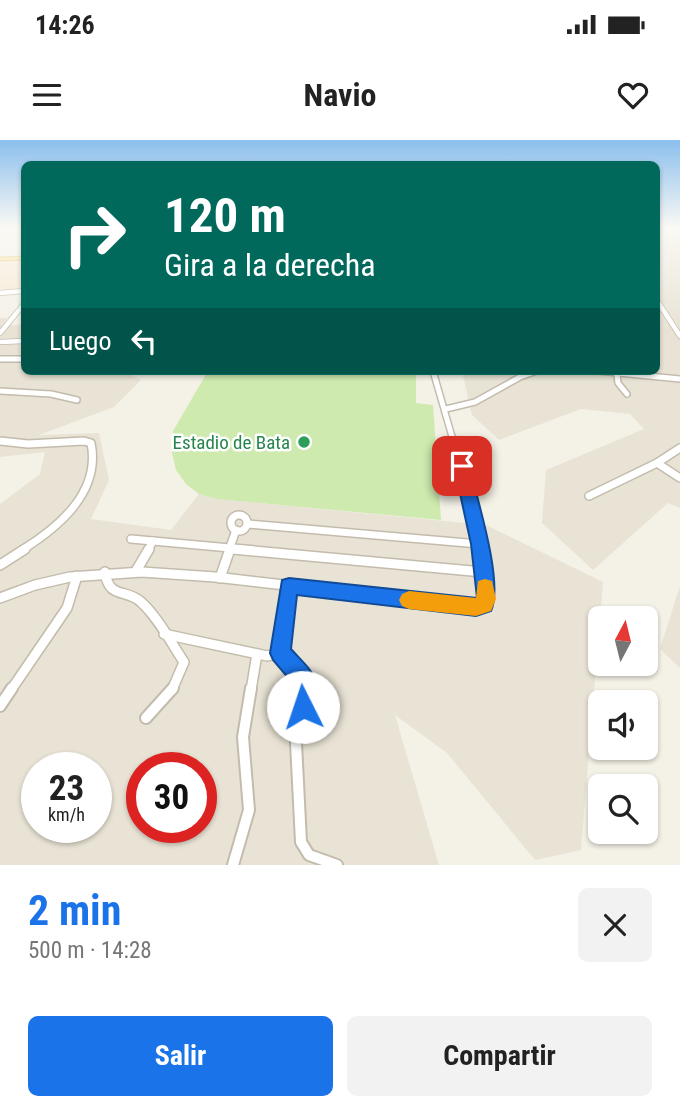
<!DOCTYPE html>
<html lang="es">
<head>
<meta charset="utf-8">
<style>
  :root { --surface:#fff; --page:#f2f2f2; --text:#222; --muted:#767676; --accent:#1a73e8 }
  body { margin:0; font-family:"Roboto Condensed",sans-serif; background:var(--page); color:var(--text); height:100vh; display:flex; flex-direction:column; font-size:26px; white-space:nowrap }
  * { box-sizing:border-box; margin:0 }
  p { font-size:23px; color:var(--muted) }
  .icon { flex:none; width:38px; height:38px; fill:none; stroke:currentColor; stroke-width:2; stroke-linecap:round; stroke-linejoin:round }
  .map { position:relative; height:725px; overflow:hidden }
  .details { display:flex; flex-direction:column; background:var(--surface); flex:1 }
  .details>* { flex:none }
  .banner { position:absolute; left:21px; top:21px; width:639px; height:214px; border-radius:10px; box-shadow:0 2px 5px #0004; background:#00695c; color:#fff; overflow:hidden }
  .needle { width:46px; rotate:7deg }
  .fabs { position:absolute; left:588px; top:466px; display:grid; gap:14px }
  .fabs a { display:grid; place-items:center; width:70px; height:70px; border-radius:10px; background:var(--surface); box-shadow:0 2px 5px #0004; font-size:35px }
  .speed { position:absolute; left:21px; top:612px; display:flex; gap:14px; font-size:35px; font-weight:700; text-align:center }
  .speed>* { display:grid; place-content:center; width:91px; height:91px; border-radius:50%; background:var(--surface); box-shadow:0 2px 5px #0004; line-height:1 }
  .speed small { font-size:18px; font-weight:400 }
  .speed .limit { border:10px solid #d22; background:#fff; color:#111 }
  .pin { position:absolute; display:grid; place-items:center; width:60px; height:60px; color:#fff; margin:-30px; border-radius:14px; box-shadow:0 4px 10px #0006 }
  .me { position:absolute; width:77px; margin:-38px; rotate:356deg; stroke-linejoin:round; filter:drop-shadow(0 0 5px #0008) }
  .turn { display:flex; align-items:center; gap:24px; height:147px; padding:0 28px; font-size:32px }
  .turn .icon { width:91px; height:91px; stroke-width:2.5 }
  .turn b { display:block; font-size:49px; line-height:60px }
  .then { display:flex; align-items:center; height:66px; padding:0 28px; background:#0003; gap:14px; font-size:26px }
  .round { display:grid; place-items:center; flex:none; width:74px; height:74px; border-radius:10px; background:var(--page) }
  .headline { display:flex; align-items:center; justify-content:space-between; height:119px; padding:0 28px }
  h1 { font-size:42px; font-weight:700; line-height:52px; color:var(--accent) }
  .cta { display:flex; gap:14px; margin-top:auto; padding:14px 28px }
  .cta a { flex:1; height:80px; border-radius:10px; background:var(--accent); color:#fff; font-size:28px; font-weight:700; line-height:80px; text-align:center }
  .cta a+a { background:var(--page); color:var(--text) }
  .status { display:flex; justify-content:space-between; align-items:center; height:49px; padding:0 35px; background:var(--surface); direction:ltr }
  .status svg { height:19px; fill:currentColor }
  header { display:flex; justify-content:space-between; align-items:center; height:91px; padding:0 28px; background:var(--surface); font-size:32px; font-weight:700 }
  .map>svg:first-child { display:block }
  .residential { fill:#e9e3d5; fill-rule:evenodd }
  .commercial { fill:#f7e8d2 }
  .green { fill:#ceeaae }
  .lines { fill:none; stroke-linecap:round; stroke-linejoin:round }
  .minor-far5-casing { stroke:#c3bcac; stroke-width:5 }
  .minor-far4-casing { stroke:#c3bcac; stroke-width:6 }
  .minor-far3-casing { stroke:#c3bcac; stroke-width:8 }
  .minor-far2-casing { stroke:#c3bcac; stroke-width:10 }
  .minor-far1-casing { stroke:#c3bcac; stroke-width:12 }
  .minor-casing { stroke:#c3bcac; stroke-width:14 }
  .major-casing { stroke:#e9c361; stroke-width:3 }
  .minor-far5 { stroke:#fff; stroke-width:3.5 }
  .minor-far4 { stroke:#fff; stroke-width:4.5 }
  .minor-far3 { stroke:#fff; stroke-width:5 }
  .minor-far2 { stroke:#fff; stroke-width:7 }
  .minor-far1 { stroke:#fff; stroke-width:9 }
  .minor { stroke:#fff; stroke-width:10 }
  .major { fill:#ffe396; fill-rule:evenodd }
  .route { fill:#1a73e8; stroke:#114b97; stroke-width:2 }
  .slow { fill:#f59e0b }
  .leisure-dot { fill:#2e9e5b; stroke:#fff; stroke-width:2.5 }
  .labels { text-anchor:middle; dominant-baseline:central; stroke-width:5; stroke-linejoin:round; paint-order:stroke }
  .leisure-label { font-size:19px; fill:#27864d; stroke:#fff; text-anchor:end }
</style>
</head>
<body>
<div class="status"><b>14:26</b><svg viewBox="0 0 49 12"><path d="M0 12V9h3v3zM5 12V6h3v6zM10 12V3h3v9zM15 12V0h3v12zM26 1h20v11H26zM47 4h2v5h-2z"/></svg></div>
<header><svg class="icon" aria-label="menu" viewBox="0 0 24 24"><path d="M4 6h16M4 12h16M4 18h16"/></svg>Navio<svg class="icon" aria-label="heart" viewBox="0 0 24 24"><path d="M12 20l-8-8c-3-5 5-10 8-4 3-6 11-1 8 4z"/></svg></header>
<div class="map">
<svg width="680" height="725" viewBox="0 0 680 725">
  <rect width="100%" height="100%" fill="#f4f1e7"/>
  <g class="residential">
    <path d="M656,88H680V368L668,363L593,430L542,383L546,330L644,289L630,274L581,269L499,300L472,275L462,231H656Z"/>
    <path d="M0,178H7L2,186L24,184V231H71L70,234L124,231L141,240L114,267L39,295L99,293L109,340L91,379L171,390L199,354L217,359L486,385L603,442L581,710L535,720L447,613L395,575L439,725H0V364L40,334L45,312L0,317ZM37,628H96V688H37ZM142,628H201V688H142Z"/>
    <path d="M680,446V528L660,509Z"/>
  </g>
  <path class="commercial" d="M24,121V150L0,152V122Z"/>
  <path class="green" d="M208,231H416V263L433,265L441,380L217,359L199,354L186,344L176,330L172,313L173,291Z"/>
  <g class="lines">
    <g class="minor-far5-casing">
      <path id="minor-far5" d="M664,88L680,95"/>
    </g>
    <g class="minor-far4-casing">
      <g id="minor-far4">
        <path d="M0,153L24,151"/>
        <path d="M656,159L680,196"/>
        <path d="M0,193L24,164"/>
        <path d="M0,202L24,201"/>
      </g>
    </g>
    <g class="minor-far3-casing">
      <g id="minor-far3">
        <path d="M0,219H24"/>
        <path d="M433,231L453,300"/>
        <path d="M598,231L680,239"/>
        <path d="M617,235L618,243L627,254"/>
        <path d="M0,251L51,254L77,260"/>
        <path d="M446,269L475,262L520,237L537,231"/>
      </g>
    </g>
    <g class="minor-far2-casing">
      <g id="minor-far2">
        <path d="M452,298L472,367L479,410"/>
        <path d="M0,301L28,304L84,301L91,303C101,352 59,387 22,410"/>
        <path d="M680,308L657,323L680,338"/>
        <path d="M589,356L657,323"/>
        <circle cx="239" cy="383" r="8"/>
        <path d="M248,384L479,404"/>
        <path d="M131,399L252,410"/>
        <path d="M148,410L153,401"/>
        <path d="M229,410L236,390"/>
      </g>
    </g>
    <g class="minor-far1-casing">
      <g id="minor-far1">
        <path d="M233,409L483,432"/>
        <path d="M0,425L25,409"/>
        <path d="M136,431L149,409"/>
        <path d="M105,432C109,460 126,448 141,462C157,476 172,504 184,522L172,550"/>
        <path d="M220,438L230,409"/>
        <path d="M289,446L280,513L282,519L307,542V550"/>
        <path d="M0,458L35,445L70,437L142,432L215,437L476,467L484,464L487,459L479,409"/>
        <path d="M164,494L267,516L280,513"/>
        <path d="M11,550L67,468L77,436"/>
        <path d="M251,550L257,514"/>
      </g>
    </g>
    <g class="minor-casing">
      <g id="minor">
        <path d="M307,548L298,582L296,603L301,702L309,715L337,725"/>
        <path d="M0,566L12,548"/>
        <path d="M146,578L173,548"/>
        <path d="M233,725L249,670L243,597L251,548"/>
      </g>
    </g>
    <g class="major-casing">
      <path id="major" d="M24,117V119L0,120V118Z"/>
    </g>
    <use href="#minor-far5" class="minor-far5"/>
    <use href="#minor-far4" class="minor-far4"/>
    <use href="#minor-far3" class="minor-far3"/>
    <use href="#minor-far2" class="minor-far2"/>
    <use href="#minor-far1" class="minor-far1"/>
    <use href="#minor" class="minor"/>
    <use href="#major" class="major"/>
  </g>
  <linearGradient id="sky" x2="0" y2="1"><stop stop-color="#8bbfed"/><stop offset="0.46" stop-color="#faf9f4"/><stop offset="1" stop-color="#faf9f4" stop-opacity="0"/></linearGradient>
  <rect width="680" height="190" fill="url(#sky)"/>
  <path class="route" d="M462,321L469,326C477,358 504,443 491,471L476,476L297,455L291,509C314,534 325,540 311,575L303,578L295,575L291,567L296,547L273,520L270,513L282,440L289,438L477,458L471,404L454,326Z"/>
  <path class="slow" d="M485,439L492,441L496,459L491,471L476,476L409,469L402,466L399,460L402,454L409,451L476,458L478,441Z"/>
  <circle class="leisure-dot" cx="304" cy="302" r="7"/>
  <g class="labels">
    <g class="leisure-label">
      <text x="290" y="302">Estadio de Bata</text>
    </g>
  </g>
</svg>
<div class="fabs">
<a><svg class="needle" viewBox="-14 -14 28 28"><path d="M0-13l5 13h-10z" fill="#e53935"/><path d="M0 13l5-13h-10z" fill="#767676"/></svg></a>
<a><svg class="icon" aria-label="sound" viewBox="0 0 24 24"><path d="M4 9h4l5-4v14l-5-4H4zM17 9q2 3 0 6"/></svg></a>
<a><svg class="icon" aria-label="search" viewBox="0 0 24 24"><circle cx="10" cy="10" r="6"/><path d="M15 15l6 6"/></svg></a>
</div>
<div class="speed"><div>23<small>km/h</small></div><div class="limit">30</div></div>
<div class="pin" style="left:462px;top:326px;background:#d93025"><svg class="icon" aria-label="arrive" viewBox="0 0 24 24"><path d="M6 21V4h12l-3 4 3 4H6"/></svg></div>
<svg class="me" style="left:303px;top:567px" viewBox="-20 -20 40 40"><circle r="19" fill="#fff"/><path d="M0-13L10 11 0 6-10 11z" fill="#1a73e8"/></svg>
<div class="banner">
<div class="turn"><svg class="icon" aria-label="right" viewBox="0 0 24 24"><path d="M7 20v-9h11M14 6l5 5-5 5"/></svg><div><b>120 m</b>Gira a la derecha</div></div>
<div class="then">Luego<svg class="icon" aria-label="left" viewBox="0 0 24 24"><path d="M17 20v-9H6M10 6l-5 5 5 5"/></svg></div>
</div>
</div>
<section class="details">
<div class="headline"><div><h1>2 min</h1><p>500 m · 14:28</p></div><a class="round"><svg class="icon" aria-label="close" viewBox="0 0 24 24"><path d="M6 6l12 12M18 6L6 18"/></svg></a></div>
<div class="cta"><a>Salir</a><a>Compartir</a></div>
</section>
</body>
</html>
